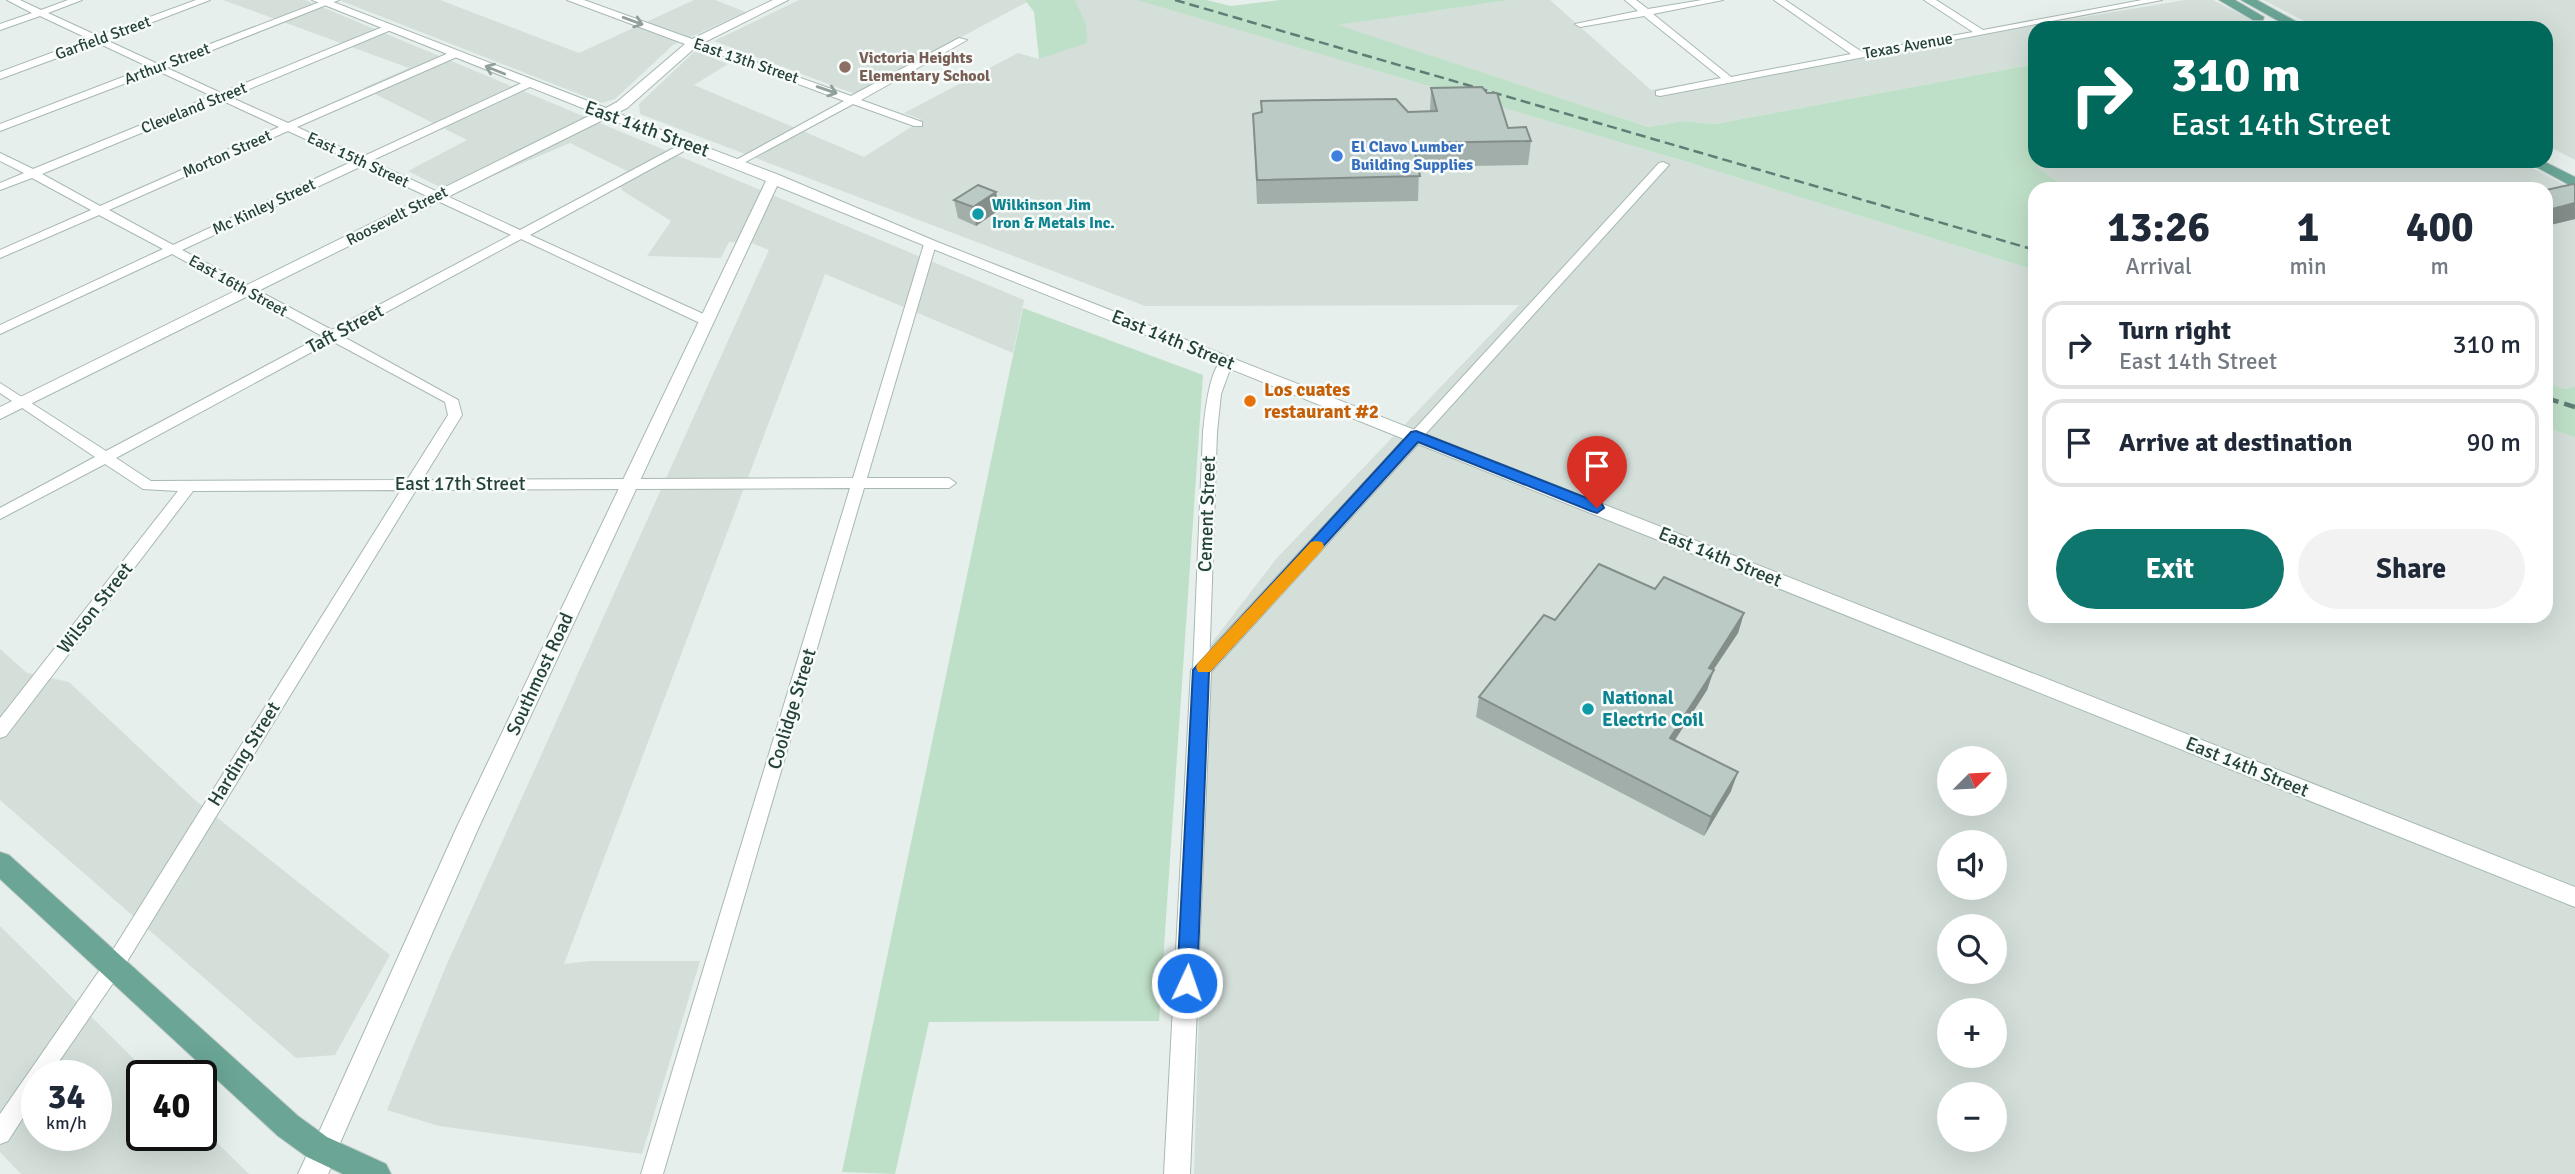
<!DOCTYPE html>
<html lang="en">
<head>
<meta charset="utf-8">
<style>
  :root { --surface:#fff; --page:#f2f2f3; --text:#1f2937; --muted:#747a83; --line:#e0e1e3; --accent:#0f766e }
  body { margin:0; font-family:Signika,sans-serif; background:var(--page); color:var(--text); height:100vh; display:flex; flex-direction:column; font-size:26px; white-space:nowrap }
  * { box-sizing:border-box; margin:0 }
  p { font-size:23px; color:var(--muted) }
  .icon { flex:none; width:38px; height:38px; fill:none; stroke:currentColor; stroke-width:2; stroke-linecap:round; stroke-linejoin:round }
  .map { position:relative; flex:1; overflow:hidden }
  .sheet { position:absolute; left:2028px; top:182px; width:525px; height:441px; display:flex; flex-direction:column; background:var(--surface); border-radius:21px; box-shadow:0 7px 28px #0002 }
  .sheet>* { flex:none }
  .banner { position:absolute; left:2028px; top:21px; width:525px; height:147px; border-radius:21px; box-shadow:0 7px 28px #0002; background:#00695c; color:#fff; overflow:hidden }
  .needle { width:46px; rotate:66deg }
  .fabs { position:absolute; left:1937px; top:746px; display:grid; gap:14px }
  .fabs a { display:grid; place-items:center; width:70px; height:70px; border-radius:50%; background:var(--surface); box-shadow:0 7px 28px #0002; font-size:35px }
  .speed { position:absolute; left:21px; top:1060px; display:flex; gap:14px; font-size:35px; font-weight:700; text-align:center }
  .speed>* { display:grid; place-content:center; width:91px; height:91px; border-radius:50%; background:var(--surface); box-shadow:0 7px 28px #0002; line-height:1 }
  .speed small { font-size:18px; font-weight:400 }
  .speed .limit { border:4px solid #111; border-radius:10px; background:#fff; color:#111 }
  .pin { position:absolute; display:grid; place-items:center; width:60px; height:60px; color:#fff; margin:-72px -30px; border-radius:50% 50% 50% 0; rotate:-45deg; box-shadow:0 0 7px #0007 }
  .pin .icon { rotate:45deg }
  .me { position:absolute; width:77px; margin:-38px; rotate:3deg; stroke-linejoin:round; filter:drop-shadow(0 0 5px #0008) }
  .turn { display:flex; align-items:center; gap:24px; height:147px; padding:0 28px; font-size:32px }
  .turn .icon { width:91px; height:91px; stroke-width:2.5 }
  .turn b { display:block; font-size:49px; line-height:60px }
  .eta { display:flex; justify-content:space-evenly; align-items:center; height:119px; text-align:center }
  .eta b { font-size:42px; font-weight:700; line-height:49px }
  .cta { display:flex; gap:14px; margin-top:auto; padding:14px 28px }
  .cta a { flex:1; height:80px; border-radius:42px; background:var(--accent); color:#fff; font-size:28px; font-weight:700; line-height:80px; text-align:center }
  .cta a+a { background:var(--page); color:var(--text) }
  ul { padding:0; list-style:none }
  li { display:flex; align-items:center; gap:21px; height:88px; margin:0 14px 10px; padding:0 14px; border:4px solid var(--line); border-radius:21px }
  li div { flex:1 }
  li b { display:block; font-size:26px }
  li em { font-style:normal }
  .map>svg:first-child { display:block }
  .built { fill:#d4dfda; fill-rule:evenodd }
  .green { fill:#bfe0c8 }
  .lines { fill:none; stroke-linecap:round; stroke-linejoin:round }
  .minor-casing { stroke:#a8b8b2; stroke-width:2 }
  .tertiary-casing { stroke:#a8b8b2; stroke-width:2 }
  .secondary-casing { stroke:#a4bbb3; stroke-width:2 }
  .primary-casing { stroke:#c2cac8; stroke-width:2 }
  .minor { fill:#fff; fill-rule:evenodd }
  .tertiary { fill:#fff; fill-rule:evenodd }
  .secondary { fill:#fff; fill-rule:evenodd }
  .primary { fill:#6aa596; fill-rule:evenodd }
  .rail-far1 { stroke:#5f7d75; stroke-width:2.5; stroke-dasharray:10 5; stroke-linecap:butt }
  .rail { stroke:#5f7d75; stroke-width:4.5; stroke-dasharray:13 6; stroke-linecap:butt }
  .wall { fill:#a1aea9 }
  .shaded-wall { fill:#838d89 }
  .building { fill:#bbcac4; stroke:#838d89; stroke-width:2 }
  .oneway { stroke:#92a09c }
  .route { fill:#1a73e8; stroke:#114b97; stroke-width:2 }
  .slow { fill:#f59e0b }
  .education-dot { fill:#8d6e63; stroke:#f7fbf9; stroke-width:2.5 }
  .shop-dot { fill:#3f7fe0; stroke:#f7fbf9; stroke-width:2.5 }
  .culture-dot { fill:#0f9aa8; stroke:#f7fbf9; stroke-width:2.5 }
  .food-dot { fill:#e8710a; stroke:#f7fbf9; stroke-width:2.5 }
  .labels { text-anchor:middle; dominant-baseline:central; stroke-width:5; stroke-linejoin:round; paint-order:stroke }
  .far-street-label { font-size:16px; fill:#24423a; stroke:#f7fbf9 }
  .far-education-label { font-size:16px; font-weight:bold; fill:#785e54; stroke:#f7fbf9; text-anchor:start }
  .far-shop-label { font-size:16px; font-weight:bold; fill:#366cbe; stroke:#f7fbf9; text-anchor:start }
  .far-culture-label { font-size:16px; font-weight:bold; fill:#0d838f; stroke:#f7fbf9; text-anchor:start }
  .street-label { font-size:19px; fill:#24423a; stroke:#f7fbf9 }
  .food-label { font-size:19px; font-weight:bold; fill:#c56008; stroke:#f7fbf9; text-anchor:start }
  .culture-label { font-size:19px; font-weight:bold; fill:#0d838f; stroke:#f7fbf9; text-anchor:start }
</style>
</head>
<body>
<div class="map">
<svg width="2575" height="1174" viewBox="0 0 2575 1174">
  <rect width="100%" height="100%" fill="#e6efeb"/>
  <g class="built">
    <path d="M223,0H305L1024,300L1013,353L825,274L564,964L590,961H700L642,1154L439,1126L387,1110L446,966L769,250L752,243L729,242L721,258L647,256L671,221L623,191L614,179L627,171L570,143L452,193L408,171L467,140L363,88L409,68Z"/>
    <path d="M339,0H440L579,53L694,0H715L746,12L673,45L615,99L602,103Z"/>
    <path d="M799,0H1025L1027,2L855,94L714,41Z"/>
    <path d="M1075,0H1139L1704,167L2035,270V616H2546V428L2575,437V1174H1194L1210,645L1276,559L1519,305L1145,306L640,114L639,104L695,51L728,64L694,85L864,157L922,120L904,113L1018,53L1039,59L1086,23ZM1950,758H1995V803H1950ZM1950,842H1995V887H1950ZM1950,926H1995V971H1950ZM1950,1010H1995V1055H1950ZM1950,1094H1995V1139H1950Z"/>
    <path d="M1510,0H1550L1651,90L2185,0H2213L2267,28H2035V64L1715,124L1682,121L1648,127L1336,25Z"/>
    <path d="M2263,0H2575V160L2546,145V28H2318Z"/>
    <path d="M2060,161H2519L2575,190V386L2566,389L2546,383V189H2058L2028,168Z"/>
    <path d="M0,649L27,673L69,682L195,800L390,955L335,1055L296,1058L0,800Z"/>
    <path d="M0,926L151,1076H142V1136H201V1127L249,1174H21L0,1152ZM37,1076H96V1136H37Z"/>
  </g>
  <g class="green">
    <path d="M1025,0H1075L1086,23L1087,43L1039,59L1034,12Z"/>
    <path d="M1137,0H1207L1231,6L1280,0H1510L1338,25L1648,127L1682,121L1715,124L2035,64V161H2060L2036,167L2068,189H2035V270L1684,161Z"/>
    <path d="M1023,308L1203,375L1159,1021L929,1022L895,1174L842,1172Z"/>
    <path d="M2546,383L2566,389L2575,386V437L2546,428Z"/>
  </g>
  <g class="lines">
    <g class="minor-casing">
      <g id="minor">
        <path d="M7,0H20L41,10L68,0H82L48,13L98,36L196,0H210L106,40L158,64L325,0H339L167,68L221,93L385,26H391V30L230,97L288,123L451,52H459V56L297,127L362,157L524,82H532V86L371,161L520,230L685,142H693V146L530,235L710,317V323H700L521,239L342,336L458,400L462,415L422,480L853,478L924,244L930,240L936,244L867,478H949L956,483L949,488H864L663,1174H641L850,488L416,490L120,973L49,1076H37V1096L8,1141L0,1144V1114L106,961L401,490L193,491L6,736L0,738V718L178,491L143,489L105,464L0,519V508L95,457L0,393V383L106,451L322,336L172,254L0,334V325L163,249L99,215L0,258V250L91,210L32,178L0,190V183L24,173L0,161V153L33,169L212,96L158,71L0,131V124L149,67L98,43L0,79V72L89,39L40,16L0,30V24L32,13ZM221,100L279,127L100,206L42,174ZM288,131L353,161L173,245L109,210ZM362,166L511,235L332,330L182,250ZM332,341L445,402L448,415L407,480L151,481L116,458Z"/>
        <path d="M1625,0H1636L1648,9L1702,0H1723L1653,14L1731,77L1851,54L1774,0H1785L1862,52L1973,32L1924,0H1936L1983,30L2142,0H2162L1660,96L1656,95V91L1721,78L1644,16L1580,27L1575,24L1638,11Z"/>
        <path d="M959,38L967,40L861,100L922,122V126H914L853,104L738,166L732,163L734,161L844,101L688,43L697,41L851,96Z"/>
        <path d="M1663,162L1669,165L1667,167L1421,439H1411L1409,436L1411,433L1659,163Z"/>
        <path d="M1226,357L1233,361L1221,394L1217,432L1209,670L1207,674H1195L1193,670L1203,432C1205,415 1209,364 1226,357Z"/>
      </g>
    </g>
    <g class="tertiary-casing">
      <path id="tertiary" d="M312,0H328L606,108L617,102L685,44L567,0H584L692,39L773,0H788L697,46L627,108L617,113L779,175L935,241L2575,887V907L1418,444L1211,672L1190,1174H1164L1191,670L1404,439L777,186L478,829L333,1159L324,1163L315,1159L311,1150L315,1141L456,829L766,181L607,118L0,419V407L595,113Z"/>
    </g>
    <g class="secondary-casing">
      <path id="secondary" d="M324,1136L334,1140L339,1150L328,1174H298L314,1140Z"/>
    </g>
    <g class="primary-casing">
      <g id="primary">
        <path d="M2219,0H2235L2264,17L2263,20H2253Z"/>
        <path d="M2241,0H2257L2308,28H2291Z"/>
        <path d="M2525,161H2543L2575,177V188Z"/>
        <path d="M0,852L9,855L298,1116L327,1137L386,1164L391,1174H343L307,1157L278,1136L0,879Z"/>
      </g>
    </g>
    <use href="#minor" class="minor"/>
    <use href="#tertiary" class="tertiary"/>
    <use href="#secondary" class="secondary"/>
    <use href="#primary" class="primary"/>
    <path class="rail-far1" d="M1175,0L2035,250"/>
    <path class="rail" d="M2546,398L2575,407"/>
  </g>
  <g class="wall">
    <path d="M1431,88L1508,128L1531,141L1528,165L1419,167L1418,201L1257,204L1253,114L1262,112L1261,101L1408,112L1430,111Z"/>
    <path d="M2575,185V219L2546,226V190Z"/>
    <path d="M996,192L999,210L976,226L958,218L954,200Z"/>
    <path d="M1655,589L1744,613L1738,633L1713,670L1707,690L1675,740L1731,791L1704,836L1476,717L1479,697L1555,620Z"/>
  </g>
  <g class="shaded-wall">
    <path d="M996,192L999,210L976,226L973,207Z"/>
    <path d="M2575,203V219L2546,226V217L2552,209Z"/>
    <path d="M1744,613L1738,633L1702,687L1709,668Z"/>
    <path d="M1714,670L1707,690L1664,757L1670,738Z"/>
    <path d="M1738,772L1731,791L1704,836L1711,817Z"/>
  </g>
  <g class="building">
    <path d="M1482,87L1487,93H1497L1508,128L1526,127L1531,141L1419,143L1421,152H1415L1420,176L1257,180L1253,114L1262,112L1261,101L1396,99L1408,112L1437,111L1431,88Z"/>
    <path d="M2573,184L2575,185V203L2552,209L2546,206V190Z"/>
    <path d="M978,185L996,192L973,207L954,200Z"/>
    <path d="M1599,564L1655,589L1664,577L1744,613L1709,668L1714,670L1670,738L1738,772L1711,817L1479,697L1544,615L1555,620Z"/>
  </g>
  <defs><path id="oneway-shaft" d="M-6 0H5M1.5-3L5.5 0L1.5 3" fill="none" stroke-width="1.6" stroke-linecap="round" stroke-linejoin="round" transform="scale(1.75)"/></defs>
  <g class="oneway">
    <use href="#oneway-shaft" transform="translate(633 21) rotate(20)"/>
    <use href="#oneway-shaft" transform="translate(495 70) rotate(-158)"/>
    <use href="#oneway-shaft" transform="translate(827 90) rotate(19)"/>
  </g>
  <path class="route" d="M1416,431L1602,504L1604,508L1597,513L1591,511L1418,442L1209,672L1197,983L1194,990L1187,992L1180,990L1177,983L1193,670L1411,432Z"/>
  <path class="slow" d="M1316,541L1322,542L1324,546L1322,550L1210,672H1198L1196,667L1198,663L1311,542Z"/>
  <circle class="education-dot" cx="845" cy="67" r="7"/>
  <circle class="shop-dot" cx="1337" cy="156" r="7"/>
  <g class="culture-dot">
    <circle cx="978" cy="214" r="7"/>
    <circle cx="1588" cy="709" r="7"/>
  </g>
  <circle class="food-dot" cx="1250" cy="401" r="7"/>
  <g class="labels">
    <g class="far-street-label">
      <text transform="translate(103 38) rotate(-20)">Garfield Street</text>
      <text transform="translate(1908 46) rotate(-10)">Texas Avenue</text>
      <text transform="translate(746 61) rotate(19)">East 13th Street</text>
      <text transform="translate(167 64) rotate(-21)">Arthur Street</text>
      <text transform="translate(194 108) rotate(-22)">Cleveland Street</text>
      <text transform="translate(227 154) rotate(-24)">Morton Street</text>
      <text transform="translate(358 160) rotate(25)">East 15th Street</text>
      <text transform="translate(264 207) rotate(-25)">Mc Kinley Street</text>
      <text transform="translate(397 216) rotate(-27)">Roosevelt Street</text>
      <text transform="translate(238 286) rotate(29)">East 16th Street</text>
    </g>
    <g class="far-education-label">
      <text x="859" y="58">Victoria Heights<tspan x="859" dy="18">Elementary School</tspan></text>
    </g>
    <g class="far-shop-label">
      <text x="1351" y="147">El Clavo Lumber<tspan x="1351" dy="18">Building Supplies</tspan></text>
    </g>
    <g class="far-culture-label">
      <text x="992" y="205">Wilkinson Jim<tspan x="992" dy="18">Iron &amp; Metals Inc.</tspan></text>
    </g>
    <g class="street-label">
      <text transform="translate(647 129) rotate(20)">East 14th Street</text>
      <text transform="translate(345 329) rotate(-28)">Taft Street</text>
      <text transform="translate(1173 340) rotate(22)">East 14th Street</text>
      <text x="460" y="484">East 17th Street</text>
      <text transform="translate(1207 514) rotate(-88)">Cement Street</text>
      <text transform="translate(1720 557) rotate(22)">East 14th Street</text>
      <text transform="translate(95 608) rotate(-52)">Wilson Street</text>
      <text transform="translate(540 674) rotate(-65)">Southmost Road</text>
      <text transform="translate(792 709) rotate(-73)">Coolidge Street</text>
      <text transform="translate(244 754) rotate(-58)">Harding Street</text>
      <text transform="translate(2247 767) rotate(22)">East 14th Street</text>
    </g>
    <g class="food-label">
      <text x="1264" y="390">Los cuates<tspan x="1264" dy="22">restaurant #2</tspan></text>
    </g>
    <g class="culture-label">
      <text x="1602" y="698">National<tspan x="1602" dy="22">Electric Coil</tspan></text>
    </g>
  </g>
</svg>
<div class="fabs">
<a><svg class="needle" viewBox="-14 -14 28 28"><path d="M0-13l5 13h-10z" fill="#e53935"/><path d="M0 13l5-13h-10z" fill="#747a83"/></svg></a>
<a><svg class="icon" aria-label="sound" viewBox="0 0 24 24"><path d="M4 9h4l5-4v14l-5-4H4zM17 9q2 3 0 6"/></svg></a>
<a><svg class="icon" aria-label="search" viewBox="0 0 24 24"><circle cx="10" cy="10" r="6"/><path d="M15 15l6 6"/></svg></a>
<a>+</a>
<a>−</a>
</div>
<div class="speed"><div>34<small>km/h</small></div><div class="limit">40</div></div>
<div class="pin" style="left:1597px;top:508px;background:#d93025"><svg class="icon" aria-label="arrive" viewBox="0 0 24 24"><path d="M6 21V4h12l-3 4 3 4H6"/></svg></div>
<svg class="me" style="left:1187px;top:983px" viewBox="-20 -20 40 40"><circle r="17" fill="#1a73e8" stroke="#fff" stroke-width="3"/><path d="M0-11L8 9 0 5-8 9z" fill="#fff"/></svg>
<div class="banner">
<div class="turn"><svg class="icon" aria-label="right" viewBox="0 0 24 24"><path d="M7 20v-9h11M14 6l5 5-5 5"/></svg><div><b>310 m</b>East 14th Street</div></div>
</div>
<section class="sheet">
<div class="eta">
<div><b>13:26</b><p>Arrival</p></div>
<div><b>1</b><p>min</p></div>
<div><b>400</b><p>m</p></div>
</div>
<ul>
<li><svg class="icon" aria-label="right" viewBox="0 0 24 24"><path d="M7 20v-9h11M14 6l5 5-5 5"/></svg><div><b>Turn right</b><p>East 14th Street</p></div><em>310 m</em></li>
<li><svg class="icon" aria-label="arrive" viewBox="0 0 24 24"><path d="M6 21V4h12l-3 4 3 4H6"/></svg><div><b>Arrive at destination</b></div><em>90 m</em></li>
</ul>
<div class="cta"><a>Exit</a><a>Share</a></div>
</section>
</div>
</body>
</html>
